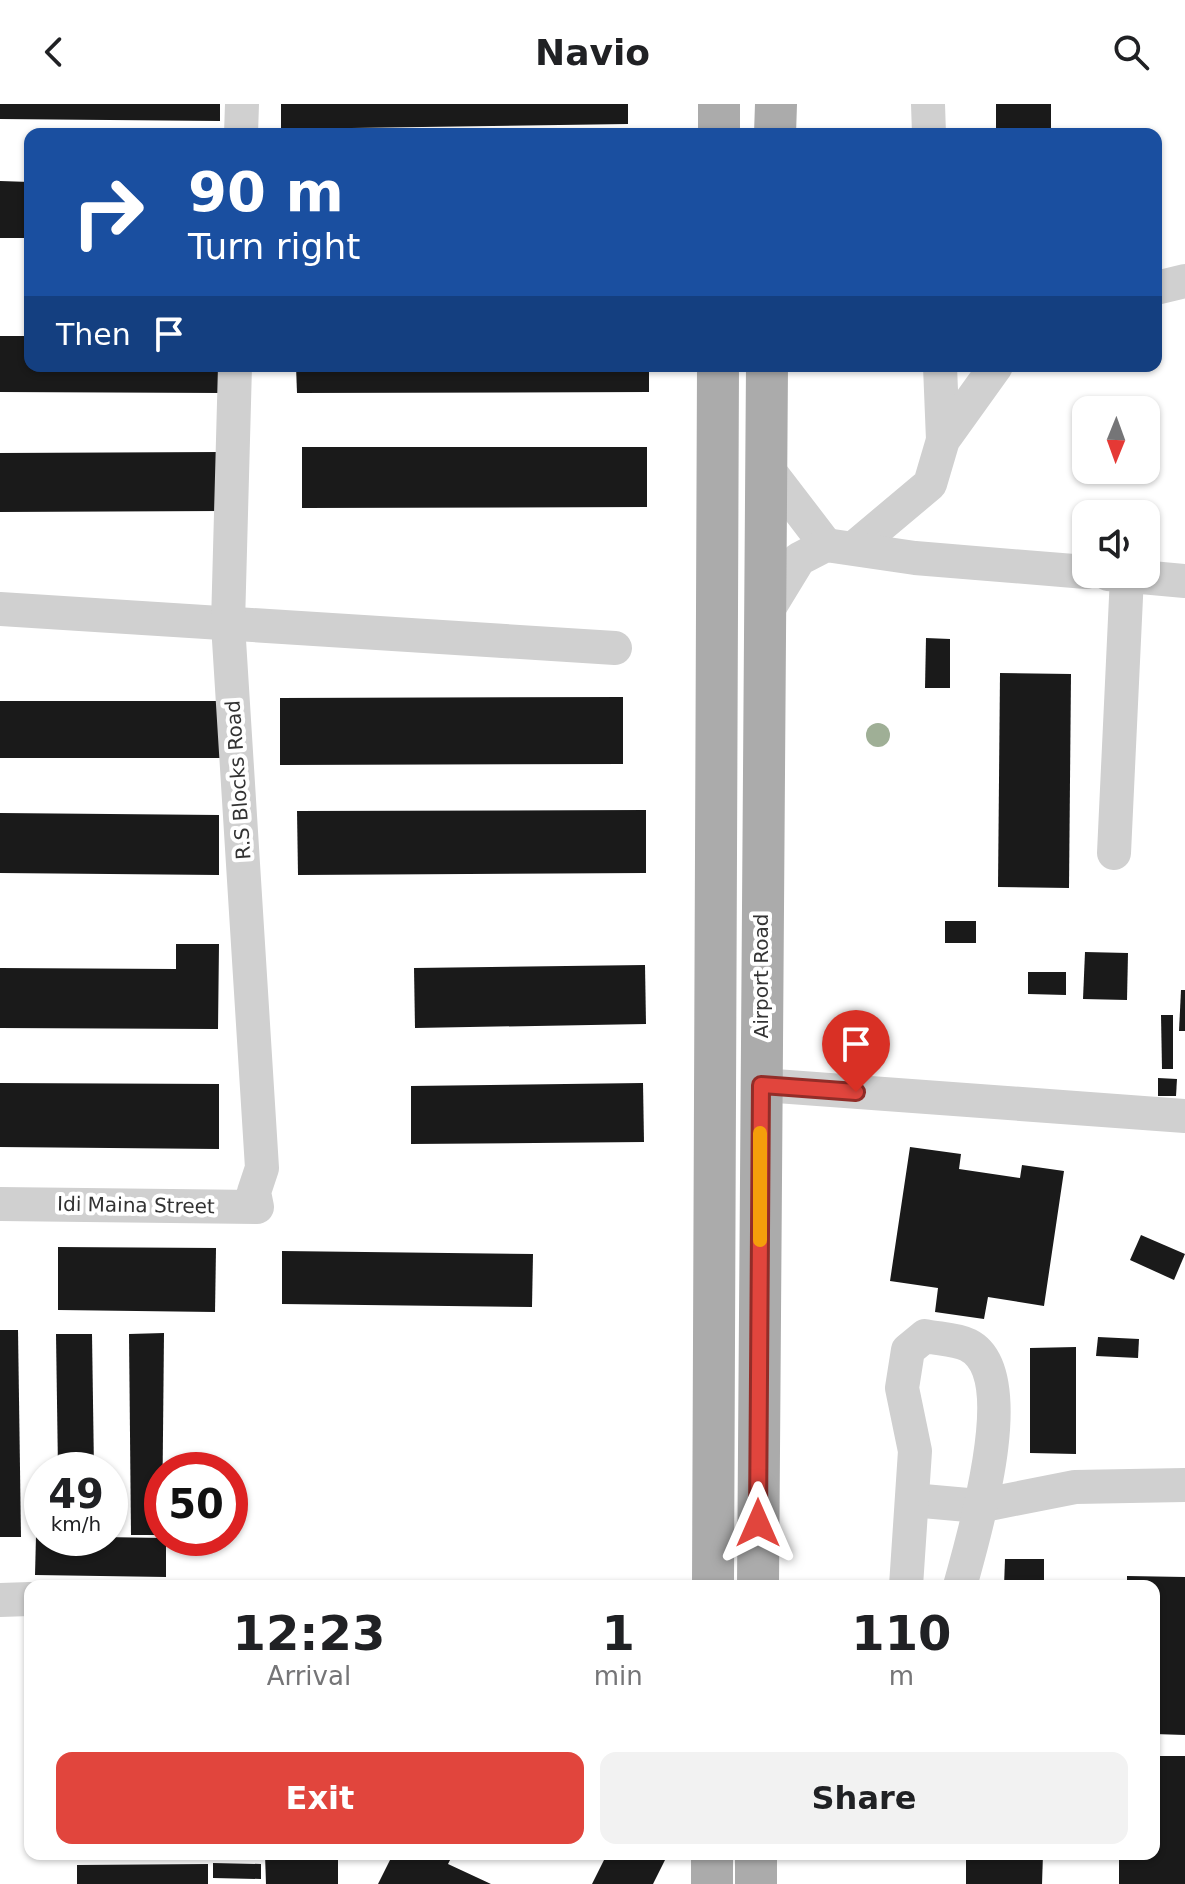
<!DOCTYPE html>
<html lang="en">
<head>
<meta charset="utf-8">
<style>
  :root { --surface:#fff; --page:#f2f2f2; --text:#202124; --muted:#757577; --accent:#e1453d }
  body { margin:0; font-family:"DejaVu Sans",sans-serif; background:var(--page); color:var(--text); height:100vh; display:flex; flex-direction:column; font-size:30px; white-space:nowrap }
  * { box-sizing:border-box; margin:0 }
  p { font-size:26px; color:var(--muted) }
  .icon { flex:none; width:44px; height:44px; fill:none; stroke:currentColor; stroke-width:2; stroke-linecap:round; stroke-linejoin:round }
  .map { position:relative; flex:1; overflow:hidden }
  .side { position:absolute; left:24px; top:1476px; width:1136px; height:280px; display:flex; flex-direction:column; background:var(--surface); border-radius:16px; box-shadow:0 2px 6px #0004 }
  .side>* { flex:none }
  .banner { position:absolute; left:24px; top:24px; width:1138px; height:244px; border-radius:16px; box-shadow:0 2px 6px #0004; background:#1a4fa0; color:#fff; overflow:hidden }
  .needle { width:52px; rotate:181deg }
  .fabs { position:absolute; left:1072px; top:292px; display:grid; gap:16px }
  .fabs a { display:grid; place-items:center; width:88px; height:88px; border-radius:16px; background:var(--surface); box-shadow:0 2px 6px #0004; font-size:40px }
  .speed { position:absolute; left:24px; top:1348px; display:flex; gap:16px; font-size:40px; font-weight:700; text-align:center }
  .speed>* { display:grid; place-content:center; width:104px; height:104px; border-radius:50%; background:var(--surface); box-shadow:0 2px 6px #0004; line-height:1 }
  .speed small { font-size:20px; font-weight:400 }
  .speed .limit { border:12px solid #d22; background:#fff; color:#111 }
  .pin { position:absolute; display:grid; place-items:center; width:68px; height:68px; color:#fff; margin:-82px -34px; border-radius:50% 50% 50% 0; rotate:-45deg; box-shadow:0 0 8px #0007 }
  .pin .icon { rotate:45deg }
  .me { position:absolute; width:88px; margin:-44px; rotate:0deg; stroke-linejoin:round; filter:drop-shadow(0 0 6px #0008) }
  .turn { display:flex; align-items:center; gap:28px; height:168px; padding:0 32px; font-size:36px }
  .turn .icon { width:104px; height:104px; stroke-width:2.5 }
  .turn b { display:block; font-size:56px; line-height:68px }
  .then { display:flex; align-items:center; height:76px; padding:0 32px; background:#0003; gap:16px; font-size:30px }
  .eta { display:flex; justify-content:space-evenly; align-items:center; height:136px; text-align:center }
  .eta b { font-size:48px; font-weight:800; line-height:56px }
  .cta { display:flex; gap:16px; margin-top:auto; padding:16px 32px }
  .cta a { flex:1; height:92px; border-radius:16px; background:var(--accent); color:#fff; font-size:32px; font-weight:800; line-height:92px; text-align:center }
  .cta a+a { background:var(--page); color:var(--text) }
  header { display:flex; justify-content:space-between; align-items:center; height:104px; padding:0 32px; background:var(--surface); font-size:36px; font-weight:800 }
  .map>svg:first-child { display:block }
  .building { fill:#1a1a1a }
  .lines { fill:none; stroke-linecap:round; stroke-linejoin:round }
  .minor { stroke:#d0d0d0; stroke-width:34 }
  .major { stroke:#ababab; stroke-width:42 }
  .tree { fill:#9faf96 }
  .route-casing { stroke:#922d28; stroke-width:20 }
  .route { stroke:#e1453d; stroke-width:14 }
  .slow { stroke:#f59e0b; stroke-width:14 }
  .labels { text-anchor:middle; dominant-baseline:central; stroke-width:8; stroke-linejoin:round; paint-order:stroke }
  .street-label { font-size:20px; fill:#333; stroke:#fff }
</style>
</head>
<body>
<header><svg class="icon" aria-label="back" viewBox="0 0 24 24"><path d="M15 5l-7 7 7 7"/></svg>Navio<svg class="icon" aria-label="search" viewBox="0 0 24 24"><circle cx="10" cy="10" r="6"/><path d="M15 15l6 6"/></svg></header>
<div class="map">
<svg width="1185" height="1780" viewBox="0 0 1185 1780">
  <rect width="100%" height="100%" fill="#fff"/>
  <g class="building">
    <path d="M0,0H220V17L0,15Z"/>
    <path d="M281,0H628V20L281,25Z"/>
    <rect x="996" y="0" width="55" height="30"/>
    <path d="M0,77L30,78V134H0Z"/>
    <path d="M0,232H30V262H221V289L0,288Z"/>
    <path d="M296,262H649V288L297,289Z"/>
    <path d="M302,343H647V403L302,404Z"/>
    <path d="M220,348V407L0,408V349Z"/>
    <path d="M926,534L950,535V584H925Z"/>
    <path d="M1000,569L1071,570L1069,784L998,783Z"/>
    <path d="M623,593V660L280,661V594Z"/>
    <path d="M0,597H223L224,654H0Z"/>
    <path d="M646,706V769L298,771L297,707Z"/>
    <path d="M0,709L219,711V771L0,769Z"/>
    <rect x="945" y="817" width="31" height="22"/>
    <path d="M176,840H219L218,925L0,924V864L176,865Z"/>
    <path d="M1085,848L1128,849L1127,896L1083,895Z"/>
    <path d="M645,861L646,920L415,924L414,864Z"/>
    <path d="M1028,868H1066V891L1028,890Z"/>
    <path d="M1181,886H1185V927H1179Z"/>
    <path d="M1161,911H1173V965H1162Z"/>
    <path d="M1158,974L1177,975L1176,992H1158Z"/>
    <path d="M0,979L219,980V1045L0,1043Z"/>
    <path d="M643,979L644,1038L411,1040V982Z"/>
    <path d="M910,1043L961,1050L959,1065L1020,1074L1022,1061L1064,1067L1044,1202L988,1193L984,1215L935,1208L938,1184L890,1177Z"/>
    <path d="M1141,1131L1185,1150L1174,1176L1130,1156Z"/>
    <path d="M58,1143L216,1144L215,1208L58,1206Z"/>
    <path d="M282,1147L533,1150L532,1203L282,1200Z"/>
    <path d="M0,1226H18L21,1433H0Z"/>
    <path d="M164,1229L162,1431H131L129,1230Z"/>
    <path d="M56,1230H92L94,1366H58Z"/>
    <path d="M1098,1233L1139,1235L1138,1254L1096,1252Z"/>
    <path d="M1076,1243V1350L1030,1349V1244Z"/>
    <path d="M36,1432L166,1434V1473L35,1471Z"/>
    <path d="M1005,1455H1044V1482H1004Z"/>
    <path d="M1127,1472L1185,1473V1631L1154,1630V1482H1127Z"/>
    <path d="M1154,1652H1185V1780H1119V1750H1154Z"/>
    <path d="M265,1750H338V1780H266Z"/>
    <path d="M393,1750H453L448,1760L491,1780H378Z"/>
    <path d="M607,1750H668L653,1780H592Z"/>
    <path d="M966,1750H1043L1042,1780H966Z"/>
    <path d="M213,1759L261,1760V1775L213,1774Z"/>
    <path d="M208,1760V1780H77V1761Z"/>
  </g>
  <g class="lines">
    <g class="minor">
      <path d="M928,0L929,30"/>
      <path d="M241,30L242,0"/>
      <path d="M1156,184L1185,177"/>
      <path d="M940,262L943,336"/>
      <path d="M764,360L826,441"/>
      <path d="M855,443L930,380L943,336L996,262"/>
      <path d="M1108,470L1185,477"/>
      <path d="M0,505L615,544"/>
      <path d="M763,514L799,455L826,441L915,454L1086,468"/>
      <path d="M1114,749L1127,472"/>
      <path d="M761,981L1185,1012"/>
      <path d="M0,1100L257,1103L254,1088L262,1064L228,520L235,262"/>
      <path d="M912,1396L979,1402L1075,1383L1185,1381"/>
      <path d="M906,1482L915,1347L902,1284L908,1246L925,1232C938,1235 956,1235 968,1241C1024,1269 973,1434 960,1482"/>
      <path d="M0,1496L30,1495"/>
    </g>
    <g class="major">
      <path d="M719,30V0"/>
      <path d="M775,30L776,0"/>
      <path d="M713,1482L718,262"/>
      <path d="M758,1482L767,262"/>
      <path d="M712,1780V1750"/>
      <path d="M756,1780V1750"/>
    </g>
  </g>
  <circle class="tree" cx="878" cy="631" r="12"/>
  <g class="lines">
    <g class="route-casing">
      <path id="route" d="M758,1419L761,981L856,988"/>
    </g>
    <use href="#route" class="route"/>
    <path class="slow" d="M760,1136V1029"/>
  </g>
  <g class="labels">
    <g class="street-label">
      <text transform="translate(238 676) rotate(-94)">R.S Blocks Road</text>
      <text transform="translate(761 872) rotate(-90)">Airport Road</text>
      <text transform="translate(136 1101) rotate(1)">Idi Maina Street</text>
    </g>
  </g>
</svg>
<div class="fabs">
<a><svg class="needle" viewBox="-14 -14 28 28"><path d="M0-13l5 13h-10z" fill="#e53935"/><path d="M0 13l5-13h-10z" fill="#757577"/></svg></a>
<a><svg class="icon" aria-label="sound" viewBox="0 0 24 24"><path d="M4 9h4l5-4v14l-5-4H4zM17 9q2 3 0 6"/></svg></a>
</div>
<div class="speed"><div>49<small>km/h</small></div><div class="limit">50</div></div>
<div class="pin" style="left:856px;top:988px;background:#d93025"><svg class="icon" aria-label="arrive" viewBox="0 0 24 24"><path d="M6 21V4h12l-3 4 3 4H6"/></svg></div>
<svg class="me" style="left:758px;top:1419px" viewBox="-20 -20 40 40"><path d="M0-17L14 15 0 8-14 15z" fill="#e1453d" stroke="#fff" stroke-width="4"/></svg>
<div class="banner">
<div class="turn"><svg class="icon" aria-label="right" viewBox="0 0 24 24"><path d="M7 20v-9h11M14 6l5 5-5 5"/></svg><div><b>90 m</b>Turn right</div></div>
<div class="then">Then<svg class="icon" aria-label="arrive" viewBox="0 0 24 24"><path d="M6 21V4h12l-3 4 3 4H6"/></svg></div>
</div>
<section class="side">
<div class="eta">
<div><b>12:23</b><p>Arrival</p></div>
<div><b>1</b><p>min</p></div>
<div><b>110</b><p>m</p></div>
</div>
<div class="cta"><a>Exit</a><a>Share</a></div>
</section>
</div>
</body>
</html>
